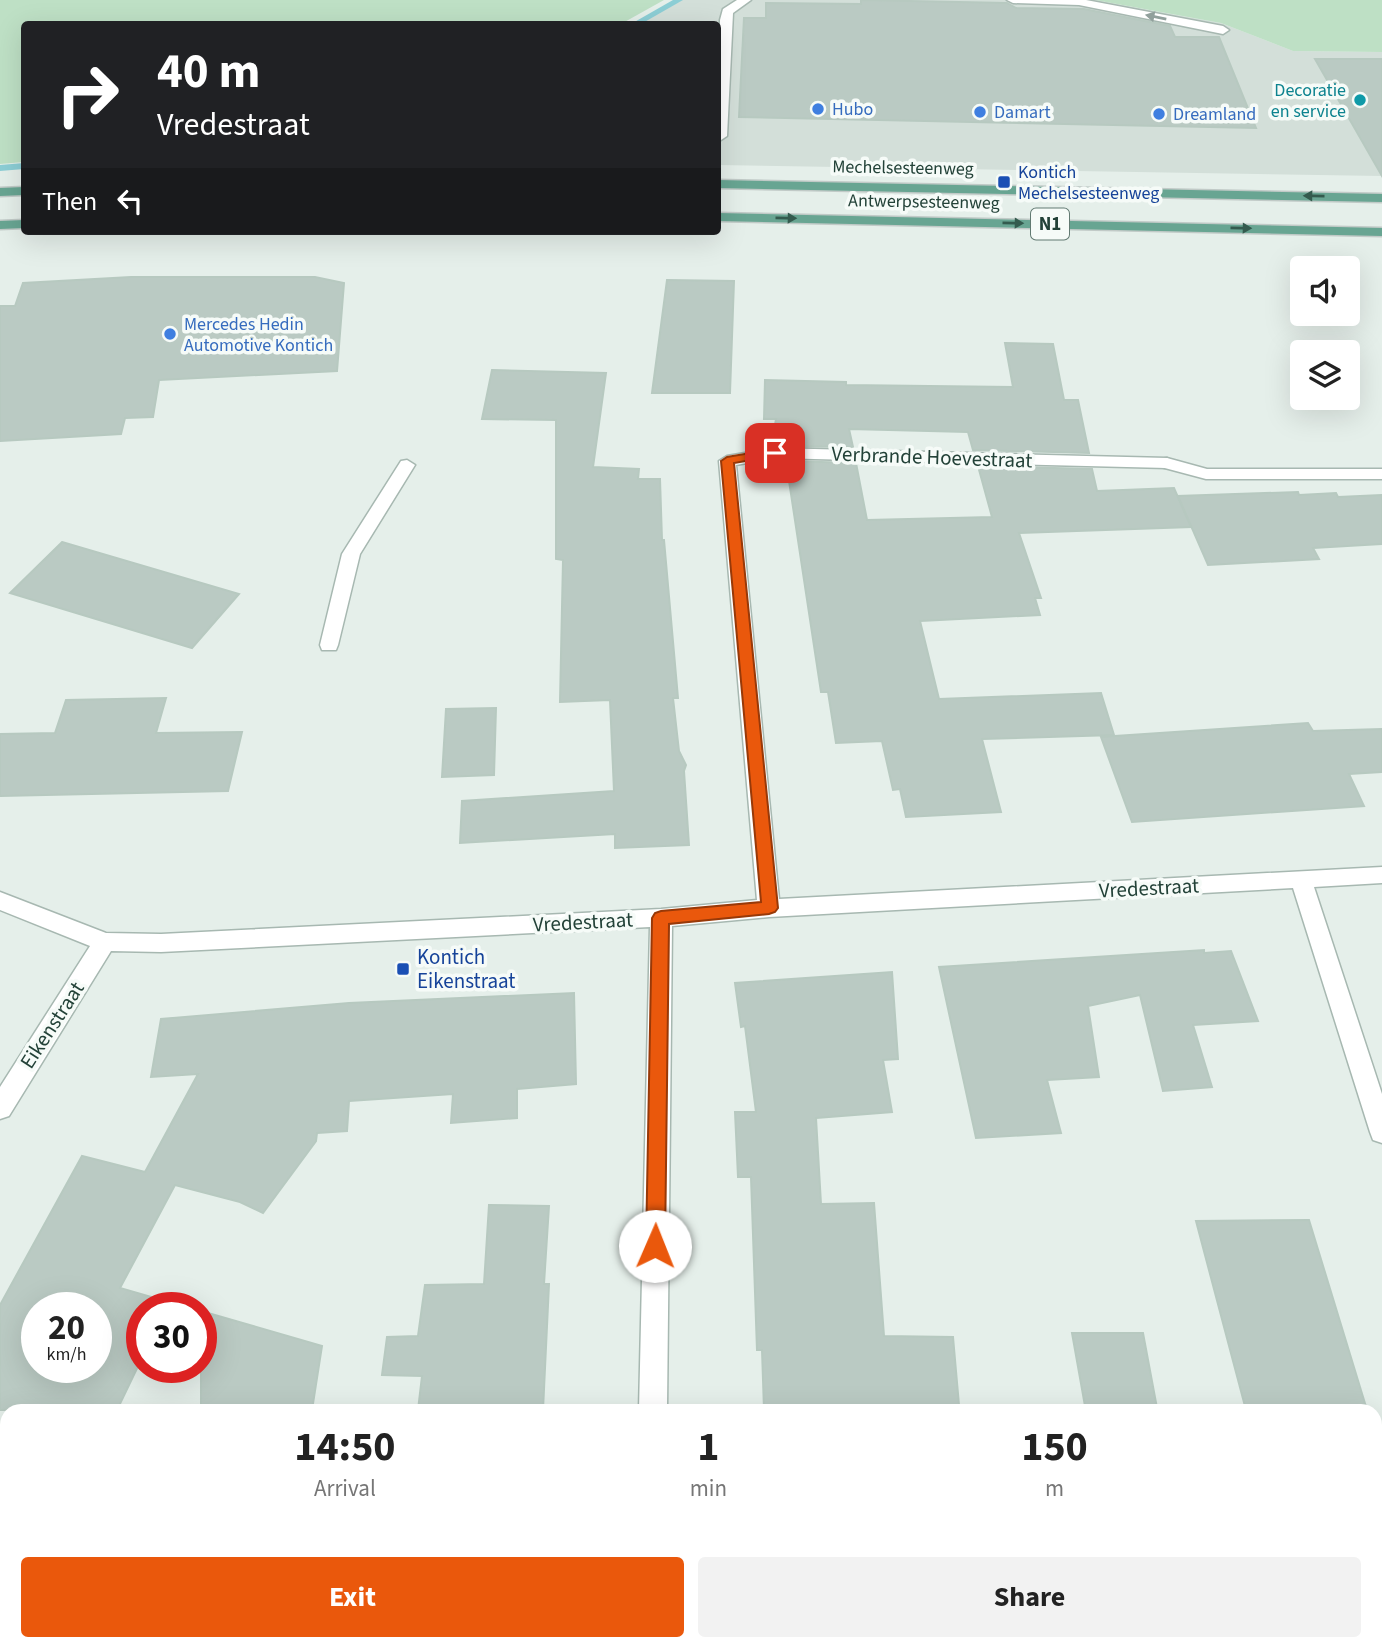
<!DOCTYPE html>
<html lang="en">
<head>
<meta charset="utf-8">
<style>
  :root { --surface:#fff; --page:#f2f2f2; --text:#222; --muted:#767676; --accent:#ea580c }
  body { margin:0; font-family:"Source Sans 3",sans-serif; background:var(--page); color:var(--text); height:100vh; display:flex; flex-direction:column; font-size:26px; white-space:nowrap }
  * { box-sizing:border-box; margin:0 }
  p { font-size:23px; color:var(--muted) }
  .icon { flex:none; width:38px; height:38px; fill:none; stroke:currentColor; stroke-width:2; stroke-linecap:round; stroke-linejoin:round }
  .map { position:relative; flex:1; overflow:hidden }
  .drawer { position:absolute; left:0px; top:1404px; width:1382px; height:247px; display:flex; flex-direction:column; background:var(--surface); border-radius:21px 21px 0 0; box-shadow:0 7px 28px #0002 }
  .drawer>* { flex:none }
  .guide { position:absolute; left:21px; top:21px; width:700px; height:214px; border-radius:7px; box-shadow:0 7px 28px #0002; background:#202124; color:#fff; overflow:hidden }
  .tools { position:absolute; left:1290px; top:256px; display:grid; gap:14px }
  .tools a { display:grid; place-items:center; width:70px; height:70px; border-radius:7px; background:var(--surface); box-shadow:0 7px 28px #0002; font-size:35px }
  .speed { position:absolute; left:21px; top:1292px; display:flex; gap:14px; font-size:35px; font-weight:700; text-align:center }
  .speed>* { display:grid; place-content:center; width:91px; height:91px; border-radius:50%; background:var(--surface); box-shadow:0 7px 28px #0002; line-height:1 }
  .speed small { font-size:18px; font-weight:400 }
  .speed .limit { border:10px solid #d22; background:#fff; color:#111 }
  .pin { position:absolute; display:grid; place-items:center; width:60px; height:60px; color:#fff; margin:-30px; border-radius:14px; box-shadow:0 4px 10px #0006 }
  .me { position:absolute; width:77px; margin:-38px; rotate:1deg; stroke-linejoin:round; filter:drop-shadow(0 0 5px #0008) }
  .turn { display:flex; align-items:center; gap:24px; height:147px; padding:0 21px; font-size:32px }
  .turn .icon { width:91px; height:91px; stroke-width:2.5 }
  .turn b { display:block; font-size:49px; line-height:60px }
  .then { display:flex; align-items:center; height:66px; padding:0 21px; background:#0003; gap:14px; font-size:26px }
  .eta { display:flex; justify-content:space-evenly; align-items:center; height:119px; text-align:center }
  .eta b { font-size:42px; font-weight:700; line-height:49px }
  .action { display:flex; gap:14px; margin-top:auto; padding:14px 21px }
  .action a { flex:1; height:80px; border-radius:7px; background:var(--accent); color:#fff; font-size:28px; font-weight:700; line-height:80px; text-align:center }
  .action a+a { background:var(--page); color:var(--text) }
  .map>svg:first-child { display:block }
  .built { fill:#d3dfd9 }
  .green { fill:#bee0c5 }
  .lines { fill:none; stroke-linecap:round; stroke-linejoin:round }
  .stream { fill:#8cced5; fill-rule:evenodd }
  .building { fill:#bacac3; stroke:#b7c9c0; stroke-width:2; fill-rule:evenodd }
  .lane-casing { stroke:#a7b8b1; stroke-width:3 }
  .street-casing { stroke:#a7b8b1; stroke-width:3 }
  .primary-casing { stroke:#c1cac7; stroke-width:3 }
  .lane { fill:#fff; fill-rule:evenodd }
  .street { fill:#fff; fill-rule:evenodd }
  .primary { fill:#68a592; fill-rule:evenodd }
  .oneway { fill:#91a09c }
  .oneway2 { fill:#345b4e }
  .route { fill:#ea580c; stroke:#983908; stroke-width:2 }
  .culture-dot { fill:#0f9aa8; stroke:#f6fbf8; stroke-width:2.5 }
  .shop-dot { fill:#3f7fe0; stroke:#f6fbf8; stroke-width:2.5 }
  .transit-dot { fill:#1a4fb4; stroke:#f6fbf8; stroke-width:2.5 }
  .labels { text-anchor:middle; dominant-baseline:central; stroke-width:7; stroke-linejoin:round; paint-order:stroke }
  .far-culture-label { font-size:18px; fill:#0d838f; stroke:#f6fbf8; text-anchor:end }
  .far-shop-label { font-size:18px; fill:#366cbe; stroke:#f6fbf8; text-anchor:start }
  .far-street-label { font-size:18px; fill:#234238; stroke:#f6fbf8 }
  .far-transit-label { font-size:18px; fill:#164399; stroke:#f6fbf8; text-anchor:start }
  .shield { fill:#f6fbf8; stroke:#627a72; stroke-width:2 }
  .shield-label { font-size:19px; font-weight:bold; fill:#234238 }
  .street-label { font-size:21px; fill:#234238; stroke:#f6fbf8 }
  .transit-label { font-size:21px; fill:#164399; stroke:#f6fbf8; text-anchor:start }
</style>
</head>
<body>
<div class="map">
<svg width="1382" height="1650" viewBox="0 0 1382 1650">
  <rect width="100%" height="100%" fill="#e5efea"/>
  <path class="built" d="M682,0H1095L1221,23L1293,51L1382,52V176L718,165V24H639Z"/>
  <g class="green">
    <path d="M0,0H664L621,24H24V162L0,164Z"/>
    <path d="M1095,0H1382V52L1293,51L1221,23Z"/>
  </g>
  <g class="lines">
    <g class="stream">
      <path d="M673,0H683L641,24H631Z"/>
      <path d="M24,163V169L0,171V165Z"/>
    </g>
  </g>
  <g class="building">
    <path d="M861,0L1007,3L1016,8L1084,9L1170,26L1175,37H1219L1256,128L739,117L744,18H766V3L861,4Z"/>
    <path d="M1315,59H1382V176Z"/>
    <path d="M131,277H315L344,283L337,371L159,380L153,417L125,418L121,434L0,441V306H15L23,283Z"/>
    <path d="M667,280L734,281L730,393H652Z"/>
    <path d="M1005,343L1053,344L1064,400H1078L1089,453L973,450L968,432L849,429L853,447L784,446L780,425H775L776,419H764L765,380L846,382V385L1013,387Z"/>
    <path d="M492,370L606,373L593,467L639,469L638,479H660L662,540H664L678,698H673L679,751L686,765L684,771L689,845L615,848V834L460,843L462,801L614,791L610,700L560,702L563,560L556,559V420L482,419Z"/>
    <path d="M786,461L856,463L867,520L992,517L978,466L1092,469L1097,491L1174,488L1191,527L1019,533L1041,598H1035L1040,615L920,621L939,699L1101,693L1114,735L982,739L1001,812L906,817L900,789L893,790L882,741L836,743L828,692H821Z"/>
    <path d="M1298,492L1299,495L1336,493L1338,497L1382,495V544L1313,548L1319,559L1208,565L1178,496Z"/>
    <path d="M62,542L239,594L192,648L10,593Z"/>
    <path d="M166,698L156,733L242,732L228,791L0,796V734L55,733L66,700Z"/>
    <path d="M496,708L494,775L442,777L446,709Z"/>
    <path d="M1308,723L1313,731L1382,729V772L1349,774L1364,806L1132,822L1101,737Z"/>
    <path d="M1204,950V953L1231,951L1258,1021L1193,1025L1212,1087L1163,1091L1140,995L1088,1006L1099,1077L1047,1080L1061,1133L976,1138L939,967Z"/>
    <path d="M892,972L898,1059L883,1060L892,1112L816,1118L821,1204L874,1203L884,1336L953,1337L959,1405H897V1410H764L762,1350H757L751,1177H738L735,1112H756L745,1026L741,1027L735,983Z"/>
    <path d="M574,993L576,1084L517,1089V1118L451,1123L453,1094L349,1101L347,1131L317,1133L316,1141L263,1213L240,1202L175,1185L120,1288L169,1302L166,1307H142V1358L117,1410H0V1305L82,1156L145,1172L198,1074L151,1077L161,1019L349,1003ZM37,1307H96V1367H37Z"/>
    <path d="M489,1205L549,1206L544,1284H549L543,1410H418L422,1376L382,1375L387,1337L418,1336L425,1285L484,1284Z"/>
    <path d="M1309,1220L1367,1410H1246L1196,1221Z"/>
    <path d="M201,1311L322,1346L312,1410H201Z"/>
    <path d="M1072,1333H1143L1157,1408L1085,1406Z"/>
  </g>
  <g class="lines">
    <g class="lane-casing">
      <g id="lane">
        <path d="M737,0H751L733,13L727,136L721,140L718,139L720,20L723,9Z"/>
        <path d="M1007,0H1086L1223,26L1229,30L1223,34L1079,5L1013,3Z"/>
        <path d="M1167,458L1207,469H1382V479H1206L1161,467L1159,463L1161,459Z"/>
        <path d="M407,460L415,465L360,554L338,645L336,650H322L320,645L342,554L401,461Z"/>
      </g>
    </g>
    <g class="street-casing">
      <g id="street">
        <path d="M775,448L1167,458L1175,463L1167,468L775,458L736,465L779,899L1382,867V883L1314,887L1382,1094V1143L1373,1140L1370,1132L1293,888L769,917L672,926L667,1410H639L650,927L161,952L111,951L9,1116L0,1119V1087L90,946L0,910V892L106,933L161,934L661,909L757,900L719,461L727,456Z"/>
        <rect x="634" y="1643" width="30" height="7"/>
      </g>
    </g>
    <g class="primary-casing">
      <g id="primary">
        <path d="M718,180L1382,194V202L718,188Z"/>
        <path d="M24,187V195L0,196V188Z"/>
        <path d="M718,213L1382,228V236L718,221Z"/>
        <path d="M24,220V228L0,229V221Z"/>
      </g>
    </g>
    <use href="#lane" class="lane"/>
    <use href="#street" class="street"/>
    <use href="#primary" class="primary"/>
  </g>
  <defs><path id="oneway-solid" d="M-6-.8H1V-3.2L6.5 0L1 3.2V.8H-6Z" transform="scale(1.75)"/></defs>
  <use class="oneway" href="#oneway-solid" transform="translate(1156 17) rotate(-169)"/>
  <g class="oneway2">
    <use href="#oneway-solid" transform="translate(1314 196) rotate(-179)"/>
    <use href="#oneway-solid" transform="translate(786 218) rotate(1)"/>
    <use href="#oneway-solid" transform="translate(1013 223) rotate(1)"/>
    <use href="#oneway-solid" transform="translate(1241 228) rotate(1)"/>
  </g>
  <path class="route" d="M775,449L779,450V455L734,463L778,908L775,912L769,914L669,924L665,1246L662,1253L655,1255L648,1253L646,1246L652,918L655,913L661,911L761,902L721,461L727,457Z"/>
  <circle class="culture-dot" cx="1360" cy="100" r="7"/>
  <g class="shop-dot">
    <circle cx="818" cy="109" r="7"/>
    <circle cx="980" cy="112" r="7"/>
    <circle cx="1159" cy="114" r="7"/>
    <circle cx="170" cy="334" r="7"/>
  </g>
  <g class="transit-dot">
    <rect x="997" y="175" width="14" height="14" rx="3.5"/>
    <rect x="396" y="962" width="14" height="14" rx="3.5"/>
  </g>
  <g class="labels">
    <g class="far-culture-label">
      <text x="1346" y="90">Decoratie<tspan x="1346" dy="21">en service</tspan></text>
    </g>
    <g class="far-shop-label">
      <text x="832" y="109">Hubo</text>
      <text x="994" y="112">Damart</text>
      <text x="1173" y="114">Dreamland</text>
      <text x="184" y="324">Mercedes Hedin<tspan x="184" dy="21">Automotive Kontich</tspan></text>
    </g>
    <g class="far-street-label">
      <text transform="translate(903 168) rotate(1)">Mechelsesteenweg</text>
      <text transform="translate(924 202) rotate(1)">Antwerpsesteenweg</text>
    </g>
    <g class="far-transit-label">
      <text x="1018" y="172">Kontich<tspan x="1018" dy="21">Mechelsesteenweg</tspan></text>
    </g>
    <rect class="shield" x="1031" y="208.5" width="38" height="31" rx="5"/>
    <g class="shield-label">
      <text x="1050" y="224">N1</text>
    </g>
    <g class="street-label">
      <text transform="translate(932 457) rotate(2)">Verbrande Hoevestraat</text>
      <text transform="translate(1149 888) rotate(-3)">Vredestraat</text>
      <text transform="translate(583 922) rotate(-3)">Vredestraat</text>
      <text transform="translate(52 1025) rotate(-57)">Eikenstraat</text>
    </g>
    <g class="transit-label">
      <text x="417" y="957">Kontich<tspan x="417" dy="24">Eikenstraat</tspan></text>
    </g>
  </g>
</svg>
<div class="tools">
<a><svg class="icon" aria-label="sound" viewBox="0 0 24 24"><path d="M4 9h4l5-4v14l-5-4H4zM17 9q2 3 0 6"/></svg></a>
<a><svg class="icon" aria-label="layers" viewBox="0 0 24 24"><path d="M12 4l9 5-9 5-9-5zM3 14l9 5 9-5"/></svg></a>
</div>
<div class="speed"><div>20<small>km/h</small></div><div class="limit">30</div></div>
<div class="pin" style="left:775px;top:453px;background:#d93025"><svg class="icon" aria-label="arrive" viewBox="0 0 24 24"><path d="M6 21V4h12l-3 4 3 4H6"/></svg></div>
<svg class="me" style="left:655px;top:1246px" viewBox="-20 -20 40 40"><circle r="19" fill="#fff"/><path d="M0-13L10 11 0 6-10 11z" fill="#ea580c"/></svg>
<div class="guide">
<div class="turn"><svg class="icon" aria-label="right" viewBox="0 0 24 24"><path d="M7 20v-9h11M14 6l5 5-5 5"/></svg><div><b>40 m</b>Vredestraat</div></div>
<div class="then">Then<svg class="icon" aria-label="left" viewBox="0 0 24 24"><path d="M17 20v-9H6M10 6l-5 5 5 5"/></svg></div>
</div>
<section class="drawer">
<div class="eta">
<div><b>14:50</b><p>Arrival</p></div>
<div><b>1</b><p>min</p></div>
<div><b>150</b><p>m</p></div>
</div>
<div class="action"><a>Exit</a><a>Share</a></div>
</section>
</div>
</body>
</html>
